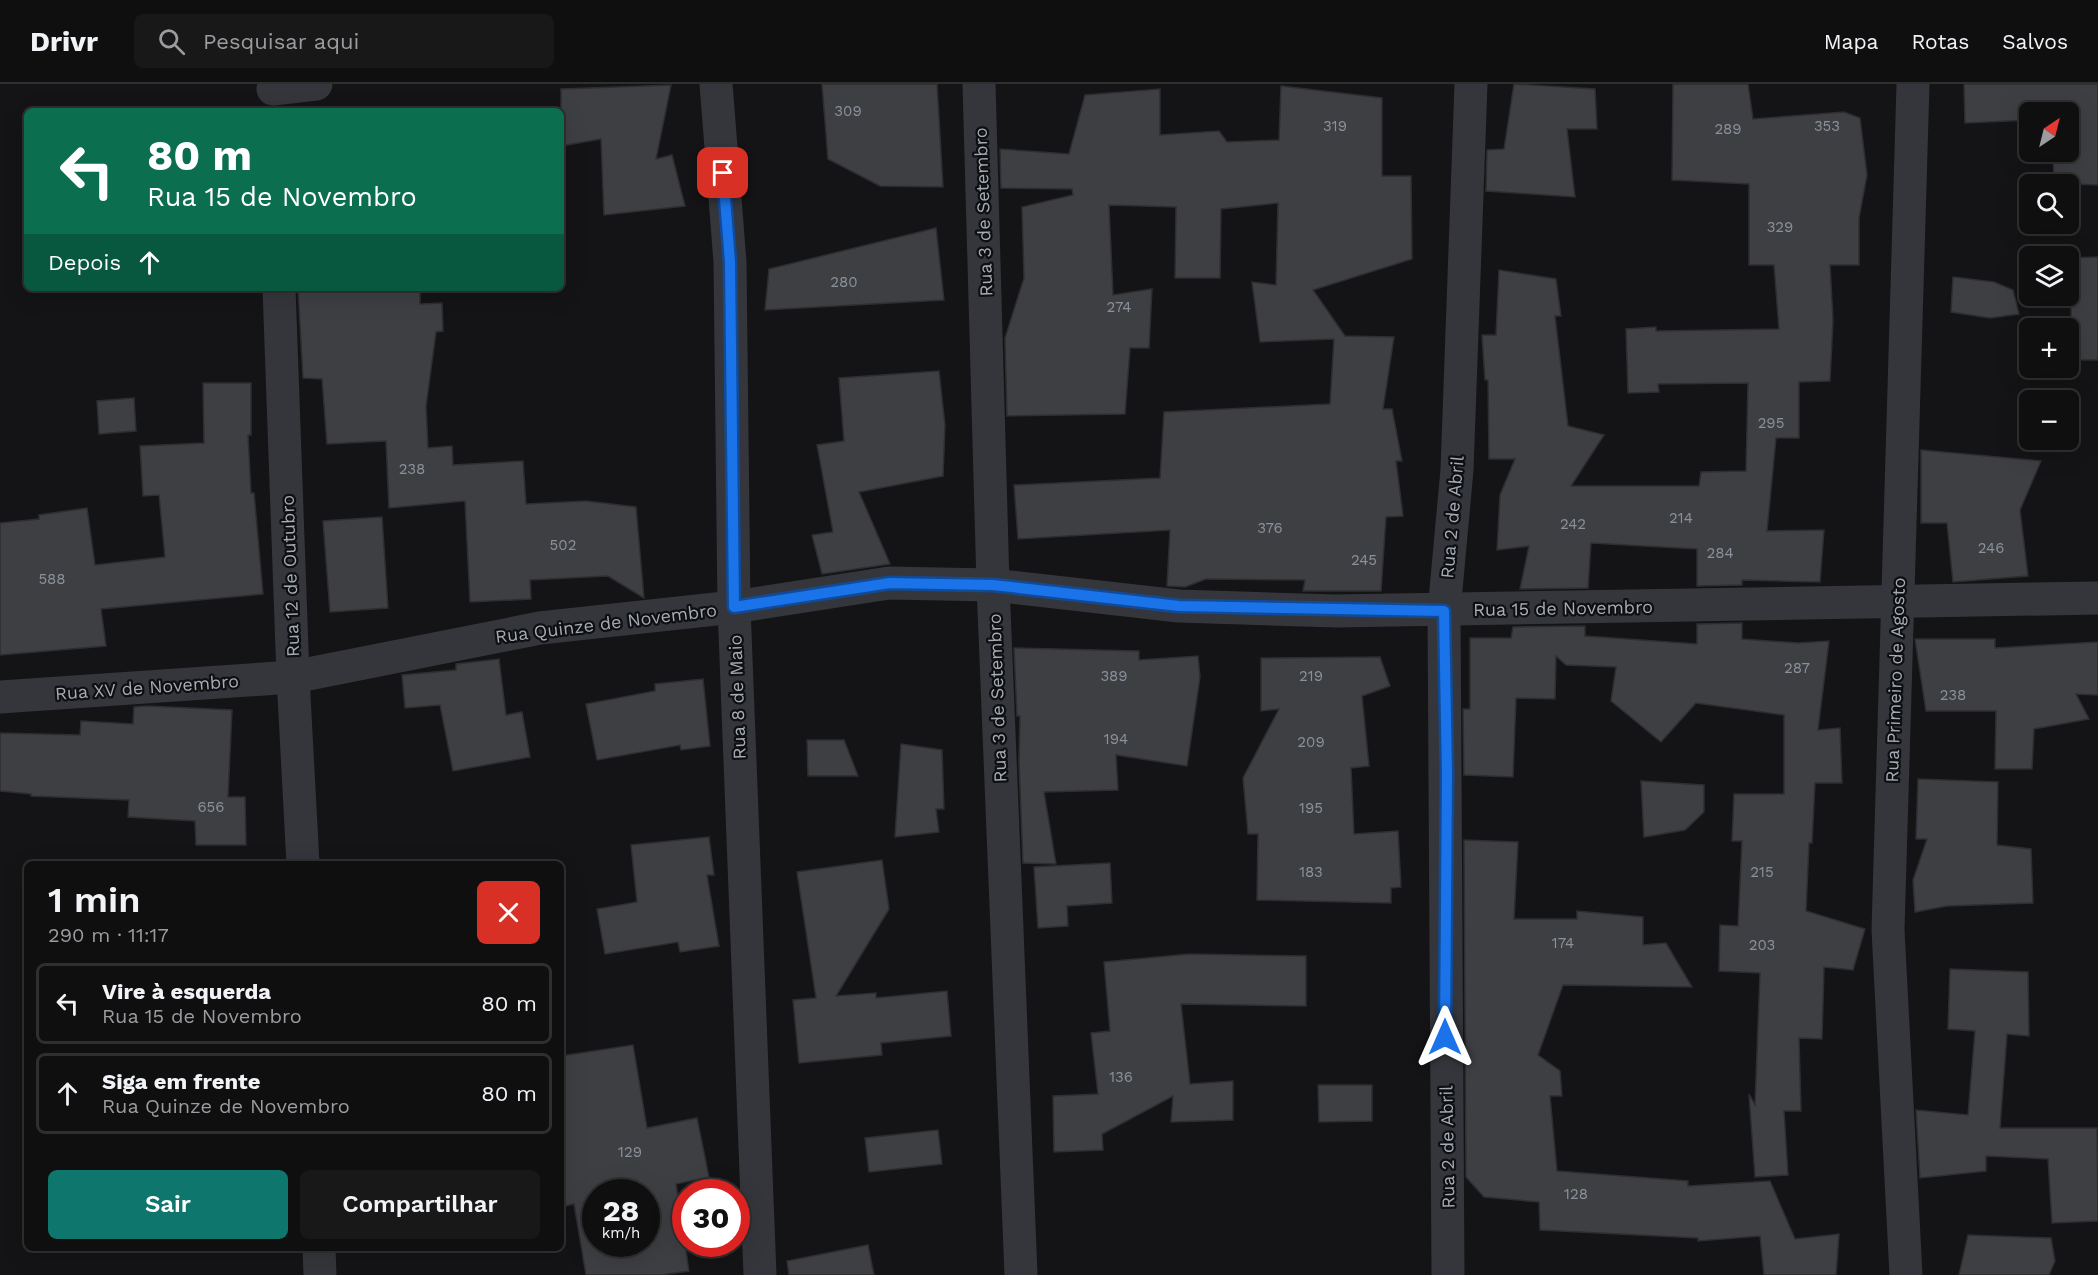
<!DOCTYPE html>
<html lang="pt">
<head>
<meta charset="utf-8">
<style>
  :root { --surface:#0f0f10; --page:#181819; --text:#f1f3f6; --muted:#9b9c9f; --line:#2f2f30; --accent:#0f766e }
  body { margin:0; font-family:"Work Sans",sans-serif; background:var(--page); color:var(--text); height:100vh; display:flex; flex-direction:column; font-size:22px; white-space:nowrap }
  * { box-sizing:border-box; margin:0 }
  p { font-size:20px; color:var(--muted) }
  .icon { flex:none; width:33px; height:33px; fill:none; stroke:currentColor; stroke-width:2; stroke-linecap:round; stroke-linejoin:round }
  .map { position:relative; flex:1; overflow:hidden }
  .details { position:absolute; left:24px; top:777px; width:540px; height:390px; display:flex; flex-direction:column; background:var(--surface); border-radius:9px; box-shadow:0 6px 24px #0002,0 0 0 2px var(--line) }
  .details>* { flex:none }
  .top-card { position:absolute; left:24px; top:24px; width:540px; height:183px; border-radius:9px; box-shadow:0 6px 24px #0002,0 0 0 2px var(--line); background:#0b6e4f; color:#fff; overflow:hidden }
  .needle { width:39px; rotate:35deg }
  .fabs { position:absolute; left:2019px; top:18px; display:grid; gap:12px }
  .fabs a { display:grid; place-items:center; width:60px; height:60px; border-radius:9px; background:var(--surface); box-shadow:0 6px 24px #0002,0 0 0 2px var(--line); font-size:30px }
  .speed { position:absolute; left:582px; top:1095px; display:flex; gap:12px; font-size:30px; font-weight:700; text-align:center }
  .speed>* { display:grid; place-content:center; width:78px; height:78px; border-radius:50%; background:var(--surface); box-shadow:0 6px 24px #0002,0 0 0 2px var(--line); line-height:1 }
  .speed small { font-size:15px; font-weight:400 }
  .speed .limit { border:9px solid #d22; background:#fff; color:#111 }
  .pin { position:absolute; display:grid; place-items:center; width:51px; height:51px; color:#fff; margin:-26px; border-radius:12px; box-shadow:0 3px 9px #0006 }
  .me { position:absolute; width:66px; margin:-33px; rotate:0deg; stroke-linejoin:round; filter:drop-shadow(0 0 4px #0008) }
  .turn { display:flex; align-items:center; gap:21px; height:126px; padding:0 24px; font-size:27px }
  .turn .icon { width:78px; height:78px; stroke-width:2.5 }
  .turn b { display:block; font-size:42px; line-height:51px }
  .then { display:flex; align-items:center; height:57px; padding:0 24px; background:#0003; gap:12px; font-size:22px }
  .round { display:grid; place-items:center; flex:none; width:63px; height:63px; border-radius:9px; background:var(--page) }
  .overview { display:flex; align-items:center; justify-content:space-between; height:102px; padding:0 24px }
  h1 { font-size:36px; font-weight:600; line-height:45px }
  .cta { display:flex; gap:12px; margin-top:auto; padding:12px 24px }
  .cta a { flex:1; height:69px; border-radius:9px; background:var(--accent); color:#fff; font-size:24px; font-weight:600; line-height:69px; text-align:center }
  .cta a+a { background:var(--page); color:var(--text) }
  ul { padding:0; list-style:none }
  li { display:flex; align-items:center; gap:18px; height:81px; margin:0 12px 9px; padding:0 12px; border:3px solid var(--line); border-radius:9px }
  li div { flex:1 }
  li b { display:block; font-size:22px }
  li em { font-style:normal }
  header { display:flex; align-items:center; gap:36px; box-sizing:border-box; height:84px; padding:0 30px; background:var(--surface); border-bottom:2px solid var(--line) }
  header strong { font-size:28px }
  nav { display:flex; gap:33px; margin-inline-start:auto; font-size:21px }
  .search { width:420px; height:54px; background:var(--page); display:flex; align-items:center; gap:15px; box-sizing:border-box; padding:0 21px; border-radius:9px; color:var(--muted); font-size:22px }
  .map>svg:first-child { display:block }
  .building { fill:#3e3f43; stroke:#2e2e32; stroke-width:1.5; fill-rule:evenodd }
  .lines { fill:none; stroke-linecap:round; stroke-linejoin:round }
  .minor { stroke:#34363b; stroke-width:33 }
  .route-casing { stroke:#114b97; stroke-width:15 }
  .route { stroke:#1a73e8; stroke-width:10 }
  .labels { text-anchor:middle; dominant-baseline:central; stroke-width:4.5; stroke-linejoin:round; paint-order:stroke }
  .number-label { font-size:15px; fill:#8a919a }
  .street-label { font-size:18px; fill:#a4acb7; stroke:#0f0f11 }
</style>
</head>
<body>
<header>
<strong>Drivr</strong>
<div class="search"><svg class="icon" aria-label="search" viewBox="0 0 24 24"><circle cx="10" cy="10" r="6"/><path d="M15 15l6 6"/></svg>Pesquisar aqui</div>
<nav><a>Mapa</a><a>Rotas</a><a>Salvos</a></nav>
</header>
<div class="map">
<svg width="2098" height="1191" viewBox="0 0 2098 1191">
  <rect width="100%" height="100%" fill="#141416"/>
  <g class="building">
    <path d="M822,0H937L943,103L880,102L828,75Z"/>
    <path d="M1514,0L1595,5L1597,45H1567L1575,113L1486,107L1487,66L1504,65Z"/>
    <path d="M1673,0H1748L1753,35L1844,28L1860,34L1867,91L1859,134V181H1830L1833,236L1830,297L1799,298V354H1776L1767,447L1824,446L1820,498L1742,496V501L1697,502V465L1591,459L1588,504L1520,505L1529,462L1497,466L1500,411L1515,375H1489L1488,296H1485L1482,251H1496L1499,186L1556,195L1561,232H1555L1568,342L1604,351L1571,402H1699L1701,388L1746,387L1748,299L1658,300L1659,308L1628,309L1626,245L1656,243V247L1779,245L1774,181H1749V100L1672,96Z"/>
    <path d="M1964,0H2098V101L2054,99L2053,68H2068V28H2030V36L1965,39Z"/>
    <path d="M671,1L656,75L672,71L685,122L604,131L601,55L561,62V5Z"/>
    <path d="M1281,2L1382,14V92H1411L1412,175L1313,206L1345,252L1394,253L1383,325H1392L1402,377H1396L1403,432L1386,433L1381,507H1303L1305,496L1206,495L1185,503L1167,502L1170,446L1018,455L1014,401L1160,394L1164,328L1330,320L1334,255L1260,258L1252,198L1276,201L1278,119L1221,125L1220,194H1175L1176,123L1109,121L1113,211L1152,205L1149,264H1130L1125,330L1007,332L1005,254L1024,194L1022,123L1073,111L1072,105L1001,104L1000,65L1069,70L1085,11L1160,5V51L1219,47L1227,58L1279,56Z"/>
    <path d="M936,144L944,216L765,226L769,185Z"/>
    <path d="M2098,173V276H2072L2070,174Z"/>
    <path d="M1953,193L1994,198L2013,206L2019,230L1990,234L1951,228Z"/>
    <path d="M298,204H420V220L442,219L443,247L436,248L426,322L428,364L452,362L453,381L523,377L526,420L586,417L636,423L644,514L608,492L530,496L531,515L470,518L465,417L389,424L386,357L327,360L322,295L303,294Z"/>
    <path d="M939,287L945,341L943,392L859,408L890,480L822,490L812,451L833,448L817,361L844,357L839,294Z"/>
    <path d="M203,299H251V351H248L251,409H254L263,510L101,525L106,562L0,571V439L39,435V431L87,424L95,481L165,473L159,411L143,412L140,362L204,359Z"/>
    <path d="M134,314L136,347L99,350L97,317Z"/>
    <path d="M1921,366L2041,377L2020,426L2028,492L1953,498L1947,439H1921Z"/>
    <path d="M382,433L388,524L330,528L323,437Z"/>
    <path d="M1742,539V555L1798,559L1829,557L1818,646L1840,644L1842,699H1815L1812,759H1809L1806,827L1865,845L1853,886L1824,883L1822,955L1799,954L1801,1027H1784L1788,1091L1755,1093L1749,1010L1755,1021L1760,889L1719,887L1720,841L1738,842L1742,757H1732L1734,710H1784V631L1696,619L1661,658L1611,617L1616,583L1566,581L1556,572L1555,615L1516,614L1513,693L1464,691L1463,625H1470V554H1511L1513,543L1585,542V552L1697,560V540Z"/>
    <path d="M1915,555H1995V564L2098,558V611L2076,610L2089,635L2034,645L2032,685H1995L1996,627H1926Z"/>
    <path d="M1014,564L1139,567V576L1198,572L1200,593L1187,682L1116,671L1118,706L1044,708L1056,780L1023,779L1019,678L1020,632H1017Z"/>
    <path d="M1380,573L1390,602L1362,612L1369,682L1351,684L1354,750L1398,747L1401,803L1391,804V819L1257,816L1258,750H1248L1243,694L1279,625L1261,627V574Z"/>
    <path d="M499,575L506,631L522,628L530,673L453,687L440,621L405,624L402,591L456,586V580Z"/>
    <path d="M703,595L710,662L681,666L680,661L597,676L586,620L655,607V600Z"/>
    <path d="M147,622L232,626L228,713H245L246,761H196L195,737L128,733L129,716L31,712V710L0,707V649L80,651L81,637L133,640L134,623Z"/>
    <path d="M807,656H844L858,692H808Z"/>
    <path d="M901,660L942,666L944,725H936L939,748L895,753Z"/>
    <path d="M1918,695L1998,698L1997,761L2031,765L2033,819L1947,822L1915,828L1913,796L1927,755H1916Z"/>
    <path d="M1641,697L1704,701V728L1685,746L1644,753Z"/>
    <path d="M709,753L714,791H707L719,862L680,868L678,858L605,870L597,825L637,818L631,761Z"/>
    <path d="M1464,756L1518,758L1514,835H1577V827L1643,833V861L1666,859L1692,903L1563,901L1538,971L1560,987L1562,1012H1550L1557,1087L1688,1097V1102L1770,1097L1795,1155L1839,1150L1836,1191H1764L1760,1152L1698,1157V1154L1540,1146L1539,1118L1484,1113L1466,1093Z"/>
    <path d="M882,776L889,825L836,912L876,909V914L947,907L951,952L881,959L882,971L799,979L793,916L816,914L797,788Z"/>
    <path d="M1110,779L1112,819L1067,822L1068,842L1038,844L1034,783Z"/>
    <path d="M1190,870L1306,872V922L1181,920L1190,1000L1233,997V1036L1171,1038L1173,1012L1102,1050L1103,1066L1054,1068L1053,1012L1098,1010L1091,949L1110,947L1104,878Z"/>
    <path d="M1950,885L2028,888L2029,952L2007,950L2000,1044H2097L2098,1137L2052,1139L2048,1075L1986,1072V1087L1920,1094L1916,1026L1968,1031L1975,947L1948,945Z"/>
    <path d="M633,961L647,1044L697,1034L709,1093L676,1100L689,1187L661,1191H586L574,1120L561,1123V972ZM596,1108H646V1160H596Z"/>
    <path d="M1318,1001H1372V1037L1319,1038Z"/>
    <path d="M938,1046L942,1080L869,1088L865,1054Z"/>
    <path d="M1968,1151L2051,1154L2055,1177L2049,1191H1959Z"/>
    <path d="M868,1161L874,1191H789L787,1177Z"/>
  </g>
  <g class="lines">
    <g class="minor">
      <path d="M716,0L730,178L734,523L760,1191"/>
      <path d="M979,0L993,501L1021,1191"/>
      <path d="M273,5L316,0"/>
      <path d="M279,204L293,593L303,780"/>
      <path d="M0,613L293,593L540,544L734,523L889,499L993,501L1179,522L1336,527L2098,514"/>
      <path d="M319,1164L320,1191"/>
      <path d="M1448,1191L1444,527L1457,386L1471,0"/>
      <path d="M1906,1191L1888,846L1913,0"/>
    </g>
  </g>
  <g class="lines">
    <g class="route-casing">
      <path id="route" d="M723,89L730,178L734,523L890,499L993,501L1179,522L1444,527L1447,690L1445,953"/>
    </g>
    <use href="#route" class="route"/>
  </g>
  <g class="labels">
    <g class="number-label">
      <text x="848" y="27">309</text>
      <text x="1335" y="42">319</text>
      <text x="1827" y="42">353</text>
      <text x="1728" y="45">289</text>
      <text x="1780" y="143">329</text>
      <text x="844" y="198">280</text>
      <text x="1119" y="223">274</text>
      <text x="1771" y="339">295</text>
      <text x="412" y="385">238</text>
      <text x="1681" y="434">214</text>
      <text x="1573" y="440">242</text>
      <text x="1270" y="444">376</text>
      <text x="563" y="461">502</text>
      <text x="1991" y="464">246</text>
      <text x="1720" y="469">284</text>
      <text x="1364" y="476">245</text>
      <text x="52" y="495">588</text>
      <text x="1797" y="584">287</text>
      <text x="1114" y="592">389</text>
      <text x="1311" y="592">219</text>
      <text x="1953" y="611">238</text>
      <text x="1116" y="655">194</text>
      <text x="1311" y="658">209</text>
      <text x="211" y="723">656</text>
      <text x="1311" y="724">195</text>
      <text x="1311" y="788">183</text>
      <text x="1762" y="788">215</text>
      <text x="1563" y="859">174</text>
      <text x="1762" y="861">203</text>
      <text x="1121" y="993">136</text>
      <text x="630" y="1068">129</text>
      <text x="1576" y="1110">128</text>
    </g>
    <g class="street-label">
      <text transform="translate(983 128) rotate(-92)">Rua 3 de Setembro</text>
      <text transform="translate(1452 433) rotate(-85)">Rua 2 de Abril</text>
      <text transform="translate(290 492) rotate(-92)">Rua 12 de Outubro</text>
      <text transform="translate(1563 524) rotate(-1)">Rua 15 de Novembro</text>
      <text transform="translate(606 539) rotate(-7)">Rua Quinze de Novembro</text>
      <text transform="translate(1895 596) rotate(-88)">Rua Primeiro de Agosto</text>
      <text transform="translate(147 603) rotate(-4)">Rua XV de Novembro</text>
      <text transform="translate(737 613) rotate(-92)">Rua 8 de Maio</text>
      <text transform="translate(997 614) rotate(-92)">Rua 3 de Setembro</text>
      <text transform="translate(1447 1063) rotate(-91)">Rua 2 de Abril</text>
    </g>
  </g>
</svg>
<div class="fabs">
<a><svg class="needle" viewBox="-14 -14 28 28"><path d="M0-13l5 13h-10z" fill="#e53935"/><path d="M0 13l5-13h-10z" fill="#9b9c9f"/></svg></a>
<a><svg class="icon" aria-label="search" viewBox="0 0 24 24"><circle cx="10" cy="10" r="6"/><path d="M15 15l6 6"/></svg></a>
<a><svg class="icon" aria-label="layers" viewBox="0 0 24 24"><path d="M12 4l9 5-9 5-9-5zM3 14l9 5 9-5"/></svg></a>
<a>+</a>
<a>−</a>
</div>
<div class="speed"><div>28<small>km/h</small></div><div class="limit">30</div></div>
<div class="pin" style="left:723px;top:89px;background:#d93025"><svg class="icon" aria-label="arrive" viewBox="0 0 24 24"><path d="M6 21V4h12l-3 4 3 4H6"/></svg></div>
<svg class="me" style="left:1445px;top:953px" viewBox="-20 -20 40 40"><path d="M0-17L14 15 0 8-14 15z" fill="#1a73e8" stroke="#fff" stroke-width="4"/></svg>
<div class="top-card">
<div class="turn"><svg class="icon" aria-label="left" viewBox="0 0 24 24"><path d="M17 20v-9H6M10 6l-5 5 5 5"/></svg><div><b>80 m</b>Rua 15 de Novembro</div></div>
<div class="then">Depois<svg class="icon" aria-label="ahead" viewBox="0 0 24 24"><path d="M12 20V5M6 11l6-6 6 6"/></svg></div>
</div>
<section class="details">
<div class="overview"><div><h1>1 min</h1><p>290 m · 11:17</p></div><a class="round" style="background:#d93025;color:#fff"><svg class="icon" aria-label="close" viewBox="0 0 24 24"><path d="M6 6l12 12M18 6L6 18"/></svg></a></div>
<ul>
<li><svg class="icon" aria-label="left" viewBox="0 0 24 24"><path d="M17 20v-9H6M10 6l-5 5 5 5"/></svg><div><b>Vire à esquerda</b><p>Rua 15 de Novembro</p></div><em>80 m</em></li>
<li><svg class="icon" aria-label="ahead" viewBox="0 0 24 24"><path d="M12 20V5M6 11l6-6 6 6"/></svg><div><b>Siga em frente</b><p>Rua Quinze de Novembro</p></div><em>80 m</em></li>
</ul>
<div class="cta"><a>Sair</a><a>Compartilhar</a></div>
</section>
</div>
</body>
</html>
